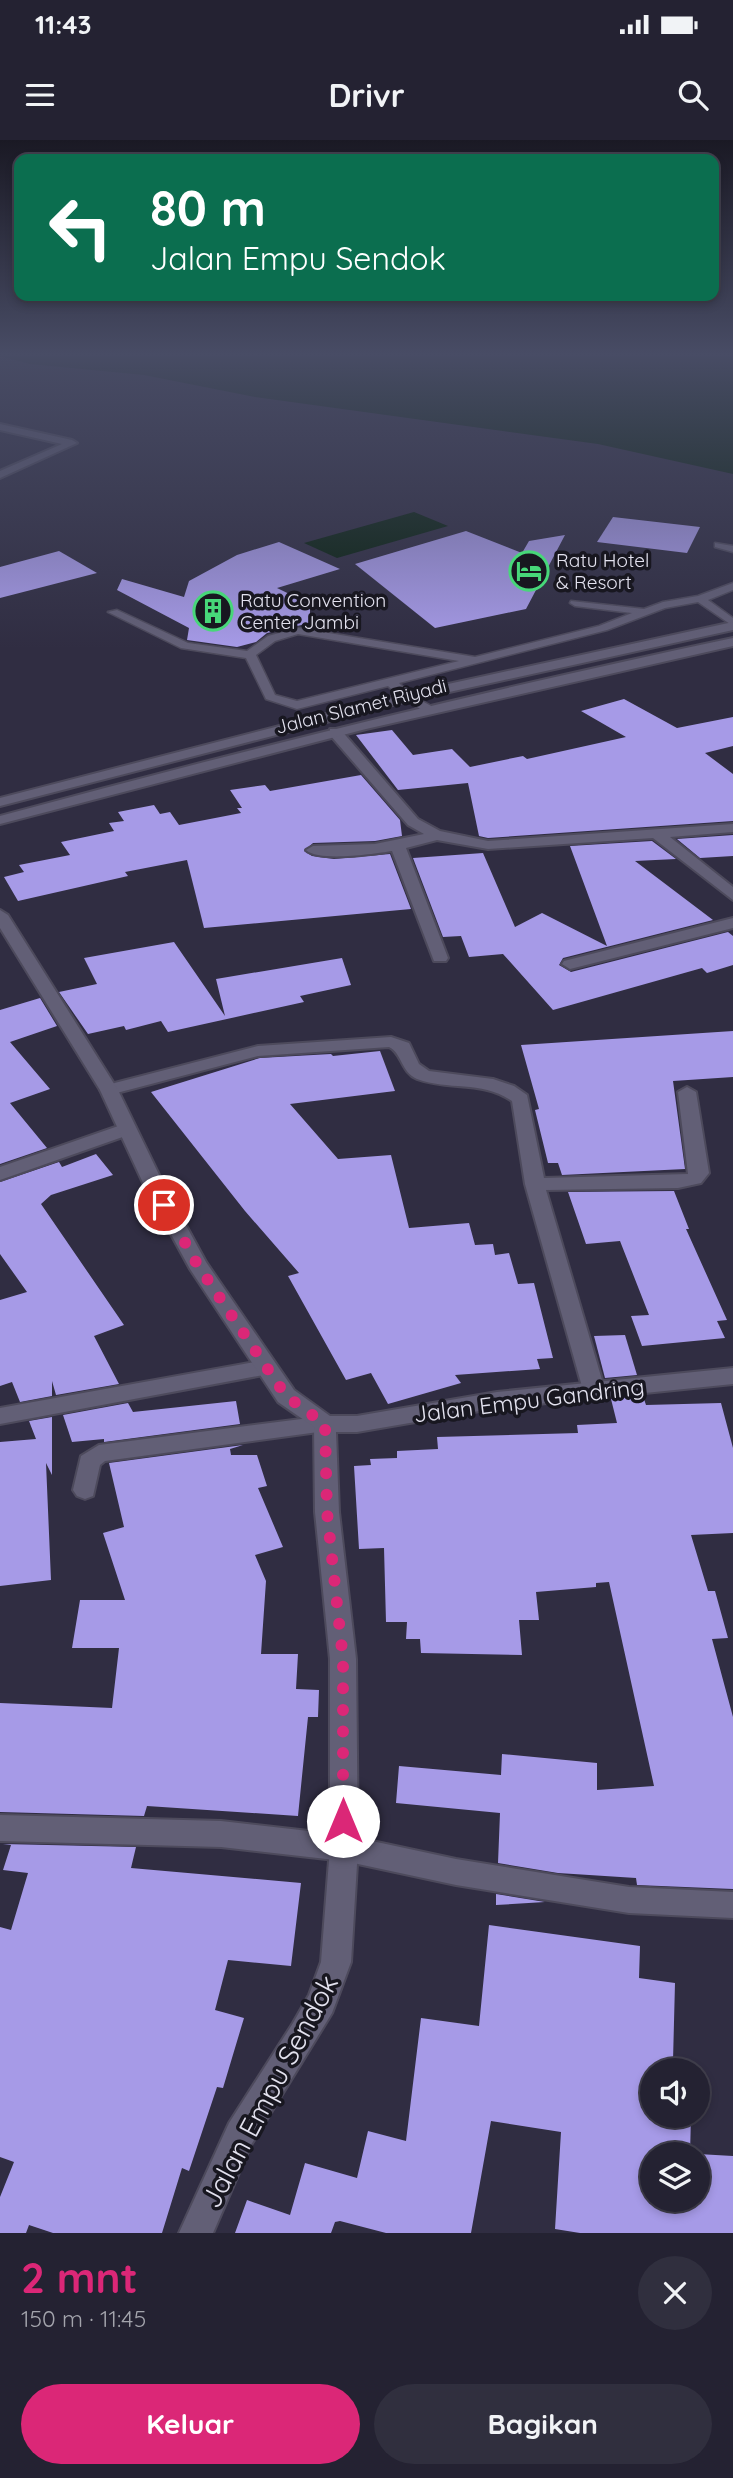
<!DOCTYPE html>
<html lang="id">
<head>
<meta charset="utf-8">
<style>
  :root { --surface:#242232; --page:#302f3e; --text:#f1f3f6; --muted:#a3a4ac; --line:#413f4d; --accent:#db2777 }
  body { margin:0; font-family:Quicksand,sans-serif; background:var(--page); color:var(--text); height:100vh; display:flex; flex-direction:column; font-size:26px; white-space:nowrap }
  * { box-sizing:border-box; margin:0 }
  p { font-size:23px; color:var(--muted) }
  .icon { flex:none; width:38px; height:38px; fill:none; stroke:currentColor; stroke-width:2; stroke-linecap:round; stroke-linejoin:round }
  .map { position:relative; height:2093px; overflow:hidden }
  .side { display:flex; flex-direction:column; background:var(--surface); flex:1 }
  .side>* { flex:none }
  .guide { position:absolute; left:14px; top:14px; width:705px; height:147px; border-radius:14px; box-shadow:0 4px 10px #0003,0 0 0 2px var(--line); background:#0b6e4f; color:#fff; overflow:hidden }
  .fabs { position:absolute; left:640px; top:1918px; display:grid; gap:14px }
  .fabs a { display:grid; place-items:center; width:70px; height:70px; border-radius:50%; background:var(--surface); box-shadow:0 4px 10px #0003,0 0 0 2px var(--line); font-size:35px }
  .pin { position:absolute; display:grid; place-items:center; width:60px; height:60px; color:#fff; margin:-30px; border:4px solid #fff; border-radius:50%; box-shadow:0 2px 7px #0007 }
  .me { position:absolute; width:77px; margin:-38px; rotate:0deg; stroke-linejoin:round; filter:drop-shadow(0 0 5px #0008) }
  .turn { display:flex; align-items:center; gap:24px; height:147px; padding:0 21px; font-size:32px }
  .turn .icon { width:91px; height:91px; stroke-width:2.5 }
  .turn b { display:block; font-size:49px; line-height:60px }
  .round { display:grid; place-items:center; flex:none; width:74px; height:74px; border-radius:37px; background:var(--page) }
  .headline { display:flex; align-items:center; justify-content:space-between; height:119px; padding:0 21px }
  h1 { font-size:42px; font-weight:700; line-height:52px; color:var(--accent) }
  .button { display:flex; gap:14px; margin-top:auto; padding:14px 21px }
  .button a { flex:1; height:80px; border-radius:42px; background:var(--accent); color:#fff; font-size:28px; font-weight:700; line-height:80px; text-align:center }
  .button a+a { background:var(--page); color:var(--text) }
  .status { display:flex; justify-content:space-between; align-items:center; height:49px; padding:0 35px; background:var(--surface); direction:ltr }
  .status svg { height:19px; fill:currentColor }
  header { display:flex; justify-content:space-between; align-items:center; height:91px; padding:0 21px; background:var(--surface); font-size:32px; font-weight:700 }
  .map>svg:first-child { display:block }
  .water { fill:#092110 }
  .building { fill:#a69ae7 }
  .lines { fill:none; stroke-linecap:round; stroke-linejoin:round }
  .service-casing { stroke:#4d4a5c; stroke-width:3 }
  .minor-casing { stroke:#4d4a5c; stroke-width:4 }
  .tertiary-casing { stroke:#4d4a5c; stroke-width:4 }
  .secondary-casing { stroke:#4d4a5c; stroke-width:4 }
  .service { fill:#625f76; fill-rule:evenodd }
  .minor { fill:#625f76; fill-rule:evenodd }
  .tertiary { fill:#625f76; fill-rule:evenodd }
  .secondary { fill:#625f76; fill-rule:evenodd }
  .route { stroke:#db2777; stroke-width:12; stroke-dasharray:0 21.6 }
  .labels { text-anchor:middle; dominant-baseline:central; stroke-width:7; stroke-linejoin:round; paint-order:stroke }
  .far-poi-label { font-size:19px; fill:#e3e2ef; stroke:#181720; text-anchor:start }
  .far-street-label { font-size:19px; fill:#e3e2ef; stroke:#181720 }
  .street-label { font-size:23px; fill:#e3e2ef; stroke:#181720 }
  .near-street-label { font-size:28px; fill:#e3e2ef; stroke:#181720 }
</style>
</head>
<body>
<div class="status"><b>11:43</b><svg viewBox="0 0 49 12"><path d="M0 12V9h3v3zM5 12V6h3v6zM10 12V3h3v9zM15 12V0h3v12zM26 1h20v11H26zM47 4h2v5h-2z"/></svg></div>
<header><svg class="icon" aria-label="menu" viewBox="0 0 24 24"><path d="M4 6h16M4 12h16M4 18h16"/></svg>Drivr<svg class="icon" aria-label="search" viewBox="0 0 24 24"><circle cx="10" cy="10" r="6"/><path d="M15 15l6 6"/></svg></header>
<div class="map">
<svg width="733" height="2093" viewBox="0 0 733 2093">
  <rect width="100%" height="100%" fill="#302d42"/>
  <g class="water">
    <path d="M0,216H733V334L598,304L255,257L144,235L30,224Z"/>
    <path d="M414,372L448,386L337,418L304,403Z"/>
  </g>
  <g class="building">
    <path d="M613,377L700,387L687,413L597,402Z"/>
    <path d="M466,391L522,413L529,401L565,395L526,469L435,488L355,424Z"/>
    <path d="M279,402L340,429L277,448L310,464V483L267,493L256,502L237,507L187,500L189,488L117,450L122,439L184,457L189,441L237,415Z"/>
    <path d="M59,411L97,433L0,458V427Z"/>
    <path d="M624,559L677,588L733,577V606L705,613L733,634V681L488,698L479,696L468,643L398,650L356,595L392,590L413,615L452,609L470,627L523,616L527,619L626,597L581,571Z"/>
    <path d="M361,635L400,680L402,696L375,701L313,703L304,711L312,716L334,719L390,714L411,769L204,788L187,720L125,732L128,736L18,761L4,737L24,732L19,725L70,715L61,702L114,691L109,683L124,681L118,672L154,665L160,674L170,672L179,685L241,673L237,668H242L230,650L265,645L270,651Z"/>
    <path d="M733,695V716L700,718L677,699Z"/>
    <path d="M652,701L676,719L635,721L713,780L563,818L559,825L571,832L728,792L733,796V825L707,833L702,828L553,870L503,814L469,817L461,796L443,797L413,718L483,713L515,787L542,773L607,806L570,706Z"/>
    <path d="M174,802L225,876L216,839L342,818L351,845L300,856L304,862L168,892L161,881L126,890L124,886L88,894L59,852L97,844L84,818Z"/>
    <path d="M40,858L57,886L10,902L50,949L10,963L47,1008L0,1024V870Z"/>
    <path d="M733,891V937L673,941L685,1029L562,1035L558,1023H548L535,970L539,969L521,905Z"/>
    <path d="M380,911L395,951L290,964L338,1019L391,1015L409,1088L469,1083L475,1105L493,1104L495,1115L509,1113L518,1144L534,1143L553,1218L537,1219L540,1229L455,1235L461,1243L388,1264L371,1233L346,1240L288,1136L299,1133L245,1071L151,952L260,918L331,914L333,916Z"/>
    <path d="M96,1014L113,1035L51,1055L41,1064L124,1185L94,1196L119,1244L56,1255L52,1241V1256L20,1262L12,1242L0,1246V1160L27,1152L0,1114V1042L59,1022L62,1027Z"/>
    <path d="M674,1051L689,1089H686L727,1180L717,1181L725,1198L642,1206L631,1176L649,1175L620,1101L586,1104L568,1052Z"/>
    <path d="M625,1195L637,1235L605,1238L594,1196Z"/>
    <path d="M643,1256L646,1265L721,1263L733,1308V1393L691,1395L708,1451H715L728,1498L712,1499L733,1577V1749L637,1745L636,1738L558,1733L498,1723L500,1673L396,1663L399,1626L501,1635L502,1614L597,1623V1650L654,1646L609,1442L596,1443V1447L536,1452L539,1480H519L522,1515L421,1513L420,1499H406L407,1482H386L384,1408L359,1409L354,1326L371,1325L370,1319L397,1318V1311L438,1309L437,1297L578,1293L577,1285L617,1283L611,1259Z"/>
    <path d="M236,1261L240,1284L104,1302V1299L72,1302L63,1275L128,1263L133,1272Z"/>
    <path d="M52,1277V1335L46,1323L51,1440L0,1446V1302L36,1299L29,1281Z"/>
    <path d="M243,1305L230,1309L231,1315H257L267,1346L258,1348L283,1407L255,1415L266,1441L261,1514H298L296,1549L319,1550L318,1577H308L298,1676L147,1666L144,1676L0,1672V1563L112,1568L119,1508H72L80,1460H125L103,1393L124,1387L109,1323Z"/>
    <path d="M3,1704L136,1707L131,1728L301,1743L291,1826L228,1820L215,1870L244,1878L223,1948L217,1947L189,2031L182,2028L162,2093H53L29,2085L26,2093H0V2057L14,2022L0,2017V1787L11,1790L28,1733L3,1730L11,1705Z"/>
    <path d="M496,1754L545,1762L496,1765Z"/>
    <path d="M489,1785L640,1806L639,1838L675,1843L673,1921L677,1922V1930H653V1976H691L690,2014H695H653V2060H698V2014L733,2016V2093H580L555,2089L561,1992L491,1981L471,2093H386L340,2081L335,2082L331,2093H235L247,2060L290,2075L305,2023L357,2038L368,1991L406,2001L421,1878L479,1886Z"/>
  </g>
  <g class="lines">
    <g class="service-casing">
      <g id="service">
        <path d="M715,403L733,406V412L715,407Z"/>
        <path d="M733,443V450L708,460L733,478V486L698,462L665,468L607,490L399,543L411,555L433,567L435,570L429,574L403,559L388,546L297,569L266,559L246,518L181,508L108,472L117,470L188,503L247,511L268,496L298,488L475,517L599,486L632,473L575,466L570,463L571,461L644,469L663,462L698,456ZM298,494L459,521L297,561L275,555L256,515L275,501Z"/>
      </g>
    </g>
    <g class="minor-casing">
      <g id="minor">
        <path d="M0,284L72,300L77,303L0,338V331L62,304L0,290Z"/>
        <path d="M330,589H340L418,679L440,691L488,701L733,684V692L670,697L733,747V760L653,698L488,709L437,700L406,708L448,818L446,821H434L392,711C373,714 319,722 306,710L313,706L375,704L424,694L408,685L330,595Z"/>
        <path d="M733,778V788L570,829L562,824L564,821Z"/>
        <path d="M391,897L409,903L419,924L429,931L493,939L514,946L527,955L544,1038L688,1034L678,952L687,947L696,952L709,1033L701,1043L678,1048L546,1050L605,1250L602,1256H586L583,1250L525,1044L512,961C482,940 449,951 417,939C401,932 402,913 389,907L258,916L109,955L100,950L103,946L258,906Z"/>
        <path d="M127,983L134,985L136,989L134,993L0,1040V1027Z"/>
        <path d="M266,1220L274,1223L277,1228L274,1233L0,1284V1268Z"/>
        <path d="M325,1276L333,1278L336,1284L333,1290L105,1321L100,1325L93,1356L85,1359L77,1356L73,1350L81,1316L99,1305Z"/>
        <path d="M0,1675L221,1681L344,1695L456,1719L629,1747L733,1752V1778L629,1773L456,1745L344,1721L221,1707L0,1701Z"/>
      </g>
    </g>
    <g class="tertiary-casing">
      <path id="tertiary" d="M0,770L8,775L118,950L164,1045L206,1122L294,1250L330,1276H357L497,1252L733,1228V1244L497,1268L357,1292H336L339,1372L356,1519L358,1708L351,1822L332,1873L251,2005L213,2093H179L229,1983L293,1883L309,1855L321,1822L330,1708V1519L315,1372L314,1287L278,1262L190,1129L144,1045L100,950L0,788Z"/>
    </g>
    <g class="secondary-casing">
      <g id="secondary">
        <path d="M733,482V490L408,561L0,666V658L407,553Z"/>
        <path d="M733,498V506L366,589L0,684V676C243,610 487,550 733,498Z"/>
      </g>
    </g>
    <use href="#service" class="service"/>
    <use href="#minor" class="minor"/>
    <use href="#tertiary" class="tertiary"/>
    <use href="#secondary" class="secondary"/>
  </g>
  <linearGradient id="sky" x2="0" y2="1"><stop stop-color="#1a1924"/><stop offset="0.42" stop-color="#484c65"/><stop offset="1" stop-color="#484c65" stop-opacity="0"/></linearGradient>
  <rect width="733" height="509" fill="url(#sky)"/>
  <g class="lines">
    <path class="route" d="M164,1065L197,1124L286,1256L325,1284L327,1372L343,1519V1681"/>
  </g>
  <defs>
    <g id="hotel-ring" transform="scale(2.0125)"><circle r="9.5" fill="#181720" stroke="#47d779" stroke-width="1.5"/><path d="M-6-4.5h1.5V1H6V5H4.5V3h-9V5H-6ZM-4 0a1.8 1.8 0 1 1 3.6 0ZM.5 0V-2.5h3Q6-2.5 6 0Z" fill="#47d779"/></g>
    <g id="building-ring" transform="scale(2.0125)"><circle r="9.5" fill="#181720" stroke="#47d779" stroke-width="1.5"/><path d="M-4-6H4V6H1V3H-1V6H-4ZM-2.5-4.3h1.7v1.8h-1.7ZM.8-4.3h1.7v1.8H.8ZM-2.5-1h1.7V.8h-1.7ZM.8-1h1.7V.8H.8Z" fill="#47d779"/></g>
  </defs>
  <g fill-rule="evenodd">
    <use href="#hotel-ring" x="529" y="431"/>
    <use href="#building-ring" x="213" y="471"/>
  </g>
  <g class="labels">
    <g class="far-poi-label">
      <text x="556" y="420">Ratu Hotel<tspan x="556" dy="22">&amp; Resort</tspan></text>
      <text x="240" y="460">Ratu Convention<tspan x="240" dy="22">Center Jambi</tspan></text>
    </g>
    <g class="far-street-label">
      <text transform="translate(361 566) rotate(-14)">Jalan Slamet Riyadi</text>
    </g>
    <g class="street-label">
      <text transform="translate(529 1260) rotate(-7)">Jalan Empu Gandring</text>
    </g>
    <g class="near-street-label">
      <text transform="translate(269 1951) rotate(-62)">Jalan Empu Sendok</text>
    </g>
  </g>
</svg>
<div class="fabs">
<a><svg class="icon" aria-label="sound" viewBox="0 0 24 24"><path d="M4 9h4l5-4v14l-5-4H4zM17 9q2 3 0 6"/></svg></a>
<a><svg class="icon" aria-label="layers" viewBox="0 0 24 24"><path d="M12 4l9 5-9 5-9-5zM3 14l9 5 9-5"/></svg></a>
</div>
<div class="pin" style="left:164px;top:1065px;background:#d93025"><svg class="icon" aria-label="arrive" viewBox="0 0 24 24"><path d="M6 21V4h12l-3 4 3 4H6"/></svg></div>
<svg class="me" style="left:343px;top:1681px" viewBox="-20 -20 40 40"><circle r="19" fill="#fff"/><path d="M0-13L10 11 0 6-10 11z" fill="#db2777"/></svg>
<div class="guide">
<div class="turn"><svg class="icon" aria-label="left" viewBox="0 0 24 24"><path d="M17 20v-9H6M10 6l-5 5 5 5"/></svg><div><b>80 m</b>Jalan Empu Sendok</div></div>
</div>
</div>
<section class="side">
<div class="headline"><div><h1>2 mnt</h1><p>150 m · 11:45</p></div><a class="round"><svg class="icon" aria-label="close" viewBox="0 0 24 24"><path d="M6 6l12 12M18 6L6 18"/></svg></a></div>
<div class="button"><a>Keluar</a><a>Bagikan</a></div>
</section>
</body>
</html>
